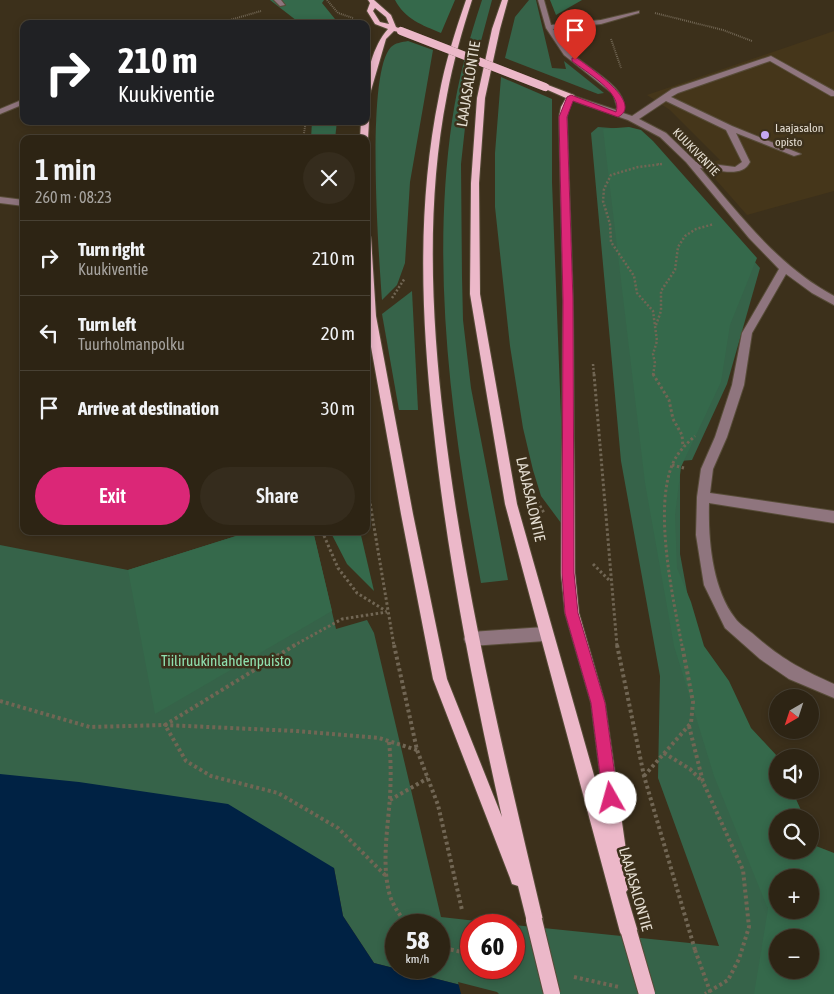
<!DOCTYPE html>
<html lang="en">
<head>
<meta charset="utf-8">
<style>
  :root { --surface:#2d2414; --page:#352c1d; --text:#f1f3f6; --muted:#a7a4a0; --line:#484134; --accent:#db2777 }
  body { margin:0; font-family:"Asap Condensed",sans-serif; background:var(--page); color:var(--text); height:100vh; display:flex; flex-direction:column; font-size:19px; white-space:nowrap }
  * { box-sizing:border-box; margin:0 }
  p { font-size:16px; color:var(--muted) }
  .icon { flex:none; width:28px; height:28px; fill:none; stroke:currentColor; stroke-width:2; stroke-linecap:round; stroke-linejoin:round }
  .map { position:relative; flex:1; overflow:hidden }
  .details { position:absolute; left:20px; top:135px; width:350px; height:400px; display:flex; flex-direction:column; background:var(--surface); border-radius:10px; box-shadow:0 2px 8px #0003,0 0 0 1px var(--line) }
  .details>* { flex:none }
  .banner { position:absolute; left:20px; top:20px; width:350px; height:105px; border-radius:10px; box-shadow:0 2px 8px #0003,0 0 0 1px var(--line); background:#202124; color:#fff; overflow:hidden }
  .needle { width:32px; rotate:219deg }
  .tools { position:absolute; left:769px; top:689px; display:grid; gap:10px }
  .tools a { display:grid; place-items:center; width:50px; height:50px; border-radius:50%; background:var(--surface); box-shadow:0 2px 8px #0003,0 0 0 1px var(--line); font-size:25px }
  .speed { position:absolute; left:385px; top:914px; display:flex; gap:10px; font-size:25px; font-weight:700; text-align:center }
  .speed>* { display:grid; place-content:center; width:65px; height:65px; border-radius:50%; background:var(--surface); box-shadow:0 2px 8px #0003,0 0 0 1px var(--line); line-height:1 }
  .speed small { font-size:12px; font-weight:400 }
  .speed .limit { border:8px solid #d22; background:#fff; color:#111 }
  .pin { position:absolute; display:grid; place-items:center; width:42px; height:42px; color:#fff; margin:-51px -21px; border-radius:50% 50% 50% 0; rotate:-45deg; box-shadow:0 0 5px #0007 }
  .pin .icon { rotate:45deg }
  .me { position:absolute; width:55px; margin:-28px; rotate:353deg; stroke-linejoin:round; filter:drop-shadow(0 0 4px #0008) }
  .turn { display:flex; align-items:center; gap:18px; height:105px; padding:0 15px; font-size:22px }
  .turn .icon { width:65px; height:65px; stroke-width:2.5 }
  .turn b { display:block; font-size:35px; line-height:42px }
  .round { display:grid; place-items:center; flex:none; width:52px; height:52px; border-radius:26px; background:var(--page) }
  .head { display:flex; align-items:center; justify-content:space-between; height:85px; padding:0 15px }
  h1 { font-size:30px; font-weight:600; line-height:38px }
  .cta { display:flex; gap:10px; margin-top:auto; padding:10px 15px }
  .cta a { flex:1; height:58px; border-radius:30px; background:var(--accent); color:#fff; font-size:20px; font-weight:600; line-height:58px; text-align:center }
  .cta a+a { background:var(--page); color:var(--text) }
  ul { padding:0; list-style:none }
  li { display:flex; align-items:center; gap:15px; height:75px; padding:0 15px; border-top:1px solid var(--line) }
  li div { flex:1 }
  li b { display:block; font-size:19px }
  li em { font-style:normal }
  .map>svg:first-child { display:block }
  .built { fill:#45361a }
  .green { fill:#366349; fill-rule:evenodd }
  .forest { fill:#35694b; fill-rule:evenodd }
  .water { fill:#024 }
  .pier { fill:#3c301b }
  .lines { fill:none; stroke-linecap:round; stroke-linejoin:round }
  .minor-casing { stroke:#574c38; stroke-width:2 }
  .major-casing { stroke:#574c38; stroke-width:2 }
  .path-far3 { stroke:#716654; stroke-width:2; stroke-dasharray:1 1; stroke-linecap:butt }
  .path-far2 { stroke:#716654; stroke-width:2.5; stroke-dasharray:2 2; stroke-linecap:butt }
  .path-far1 { stroke:#716654; stroke-width:3; stroke-dasharray:2.5 2.5; stroke-linecap:butt }
  .path { stroke:#716654; stroke-width:4; stroke-dasharray:3 3; stroke-linecap:butt }
  .minor { fill:#8f757e; fill-rule:evenodd }
  .major { fill:#ecb8c9; fill-rule:evenodd }
  .major-bridge-far1-casing { stroke:#574c38; stroke-width:8; stroke-linecap:butt }
  .major-bridge-casing { stroke:#574c38; stroke-width:18; stroke-linecap:butt }
  .path-bridge { stroke:#716654; stroke-width:4; stroke-dasharray:3 3; stroke-linecap:butt }
  .major-bridge-far1 { stroke:#ecb8c9; stroke-width:8 }
  .major-bridge { stroke:#ecb8c9; stroke-width:16 }
  .route { fill:#db2777; stroke:#8e194d }
  .poi-dot { fill:#c4a7f1; stroke:#3c301b; stroke-width:2 }
  .labels { text-anchor:middle; dominant-baseline:central; stroke-width:5; stroke-linejoin:round; paint-order:stroke }
  .far-poi-label { font-size:12px; fill:#e5ded2; stroke:#3c301b; text-anchor:start }
  .far-street-label { font-size:12px; fill:#e5ded2; stroke:#3c301b }
  .street-label { font-size:15px; fill:#e5ded2; stroke:#3c301b }
  .park-label { font-size:15px; fill:#8fe0af; stroke:#3c301b }
</style>
</head>
<body>
<div class="map">
<svg width="834" height="994" viewBox="0 0 834 994">
  <rect width="100%" height="100%" fill="#3c301b"/>
  <path class="built" d="M834,31V191L747,215L702,164L720,160L670,110L647,95Z"/>
  <g class="green">
    <path d="M482,0H492L470,82L461,164L462,277L463,320L471,388L508,580L481,583C453,432 430,274 452,121C458,80 469,39 482,0Z"/>
    <path d="M529,0H536L552,68L566,69L564,61L604,93L598,94L505,58L515,17Z"/>
    <path d="M408,41L433,50L410,182L405,263L397,285L382,300C379,258 365,74 391,47C395,43 402,42 408,41Z"/>
    <path d="M501,77L552,99V182L564,495L561,523L541,496L533,470L523,428L510,346L495,207V153Z"/>
    <path d="M598,127L637,130L658,150L760,268L727,384L692,460L680,461V554L711,721L752,841L777,946L778,970L789,994H496L374,963L343,916L334,868L0,851V545L128,570L252,531H313L336,629L367,620L374,633L441,917L513,925H471V968H514V925L719,946L658,778L660,676L621,461L591,133ZM396,925H439V968H396Z"/>
    <path d="M412,291L418,410H399L382,314Z"/>
  </g>
  <g class="forest">
    <path d="M270,0H324L322,3L339,24H301Z"/>
    <path d="M395,0H455L441,33C422,25 405,19 395,0Z"/>
    <path d="M550,0H582L556,15Z"/>
    <path d="M312,121H337L335,139H311Z"/>
    <path d="M629,127L641,130L653,141L757,258L730,325L721,382L681,467L675,515L677,568L691,602L704,646L729,681L751,728L778,757V790H792L804,817L778,818V850H810V832L816,846L834,853V994H754L768,909L714,776L674,646L645,483L603,129ZM778,878H810V910H778ZM778,938H810V970H778Z"/>
    <path d="M252,531H313L332,611L155,714L128,570Z"/>
    <path d="M330,531H360L374,591L347,564Z"/>
  </g>
  <path class="water" d="M0,774L79,782L228,804L334,868L343,916L374,963L496,994H0Z"/>
  <path class="pier" d="M458,982L497,992L499,994H461Z"/>
  <g class="lines">
    <g class="minor-casing">
      <g id="minor">
        <path d="M274,0H281L285,5L280,6Z"/>
        <path d="M538,0H544L551,25L601,20L639,11V13L601,24L553,29C558,36 563,44 569,51C584,67 632,88 623,113L632,116L672,89L771,56L834,91V96H831L770,61L678,93L671,97L732,126L801,154L794,156L736,133L750,162C742,179 716,169 700,168C741,216 778,266 834,296V305L812,293L786,274L752,333L744,385L727,437L713,469L710,493L834,511V523L709,503C708,539 712,588 735,618C739,624 747,629 752,633C780,658 800,669 834,684V698L789,679L760,659L725,628L704,585L696,535L697,497L701,469L715,437L732,385L742,333L779,269L749,238L686,162L660,137L628,120L568,99L567,97L571,95L616,110L617,107L613,94L564,55L546,28ZM666,101L726,130L742,162L735,167L696,162L666,133L639,119Z"/>
        <path d="M24,99V104L0,114V109Z"/>
        <path d="M0,197L24,200V206L0,203Z"/>
        <path d="M545,627L550,629L552,634L550,639L545,641L471,646L466,644L464,639L466,634L471,632Z"/>
      </g>
    </g>
    <g class="major-casing">
      <g id="major">
        <path d="M368,0H374L391,15L396,27L403,30L399,32L394,31L386,39L370,94L366,96C366,74 373,46 388,29L375,24L367,11L370,3ZM375,8L386,17L389,24L380,22L373,11Z"/>
        <path d="M466,0H472C462,31 453,63 447,95C426,202 431,315 444,423C464,591 504,755 543,920L540,926L534,929L528,926L518,886L512,884L510,878L433,679L401,514L366,319V234L371,237L376,316L413,514L447,679L502,817C473,687 447,557 433,424C421,315 417,204 439,96C445,63 455,32 466,0Z"/>
        <path d="M502,0H508L500,29L485,98L479,183L480,294L517,504L605,814L591,703L565,613L561,573L563,301L559,117L561,107L566,98L541,87L548,85L574,95L575,97L569,107L567,117L573,301L575,573L579,613L605,703L631,885L626,892L638,932L635,938L629,941L623,938L620,932L505,504L470,294L471,183L477,98L492,29Z"/>
        <path d="M366,119L369,121L368,139L366,141V139H360L361,121H366Z"/>
      </g>
    </g>
    <g class="path-far3">
      <path d="M327,0L338,13L353,18"/>
      <path d="M655,13L723,30L752,41"/>
      <path d="M216,24L261,11"/>
      <path d="M611,39L621,68"/>
      <path d="M303,139L306,121"/>
      <path d="M658,164H662"/>
    </g>
    <g class="path-far2">
      <path d="M392,298L405,278"/>
      <path d="M656,325L661,311V291L675,270L678,247L685,236L696,229L714,224"/>
      <path d="M593,364L594,375"/>
      <path d="M653,375L655,363L653,354L657,341L653,311L637,293L634,276L611,242L610,224L603,201L604,189L611,175L638,167L662,164"/>
    </g>
    <g class="path-far1">
      <path d="M594,374L617,646"/>
      <path d="M653,374L669,400L673,419L682,435L683,447"/>
      <path d="M672,465L684,468"/>
      <path d="M366,479L394,646"/>
      <path d="M535,497L544,513"/>
      <path d="M322,531L338,568L357,593L386,611"/>
      <path d="M593,564L610,581"/>
      <path d="M293,646L342,619L387,612"/>
      <path d="M682,646C673,598 653,508 673,463C678,452 686,444 695,436"/>
    </g>
    <g class="path">
      <path d="M295,645L165,725L186,761L211,776L278,793L338,828L385,875"/>
      <path d="M394,645L417,750L438,805L462,910"/>
      <path d="M617,645L644,776L695,950"/>
      <path d="M0,701L90,727L165,725L296,731L379,738L417,750"/>
      <path d="M689,726L703,782L743,870L749,927L739,959L728,980L705,994"/>
      <path d="M389,742C391,760 391,778 390,796C388,828 381,864 390,896C394,907 400,916 408,925"/>
      <path d="M664,753L690,769L703,782"/>
      <path d="M644,776L691,723L693,702L682,645"/>
      <path d="M390,800L428,778"/>
      <path d="M439,947L471,954"/>
      <path d="M574,977L619,987"/>
    </g>
    <use href="#minor" class="minor"/>
    <use href="#major" class="major"/>
    <g class="major-bridge-far1-casing">
      <path id="major-bridge-far1" d="M401,31L545,87"/>
    </g>
    <g class="major-bridge-casing">
      <g id="major-bridge">
        <path d="M534,920L552,994"/>
        <path d="M629,932L647,994"/>
      </g>
    </g>
    <path class="path-bridge" d="M695,950L711,994"/>
    <use href="#major-bridge-far1" class="major-bridge-far1"/>
    <use href="#major-bridge" class="major-bridge"/>
  </g>
  <path class="route" d="M572,58H577C587,66 645,103 618,117L573,101L567,117L573,301L574,573L578,613L605,703L618,798L616,803L611,806L605,803L603,798L591,703L565,613L562,573L563,301L559,117L567,97L571,95L616,112C623,93 586,72 572,61Z"/>
  <circle class="poi-dot" cx="765" cy="135" r="5"/>
  <g class="labels">
    <g class="far-poi-label">
      <text x="775" y="128">Laajasalon<tspan x="775" dy="14">opisto</tspan></text>
    </g>
    <g class="far-street-label">
      <text transform="translate(696 152) rotate(46)">KUUKIVENTIE</text>
    </g>
    <g class="street-label">
      <text transform="translate(468 84) rotate(-81)">LAAJASALONTIE</text>
      <text transform="translate(531 499) rotate(77)">LAAJASALONTIE</text>
      <text transform="translate(636 889) rotate(74)">LAAJASALONTIE</text>
    </g>
    <g class="park-label">
      <text x="226" y="660">Tiiliruukinlahdenpuisto</text>
    </g>
  </g>
</svg>
<div class="tools">
<a><svg class="needle" viewBox="-14 -14 28 28"><path d="M0-13l5 13h-10z" fill="#e53935"/><path d="M0 13l5-13h-10z" fill="#a7a4a0"/></svg></a>
<a><svg class="icon" aria-label="sound" viewBox="0 0 24 24"><path d="M4 9h4l5-4v14l-5-4H4zM17 9q2 3 0 6"/></svg></a>
<a><svg class="icon" aria-label="search" viewBox="0 0 24 24"><circle cx="10" cy="10" r="6"/><path d="M15 15l6 6"/></svg></a>
<a>+</a>
<a>−</a>
</div>
<div class="speed"><div>58<small>km/h</small></div><div class="limit">60</div></div>
<div class="pin" style="left:575px;top:60px;background:#d93025"><svg class="icon" aria-label="arrive" viewBox="0 0 24 24"><path d="M6 21V4h12l-3 4 3 4H6"/></svg></div>
<svg class="me" style="left:611px;top:798px" viewBox="-20 -20 40 40"><circle r="19" fill="#fff"/><path d="M0-13L10 11 0 6-10 11z" fill="#db2777"/></svg>
<div class="banner">
<div class="turn"><svg class="icon" aria-label="right" viewBox="0 0 24 24"><path d="M7 20v-9h11M14 6l5 5-5 5"/></svg><div><b>210 m</b>Kuukiventie</div></div>
</div>
<section class="details">
<div class="head"><div><h1>1 min</h1><p>260 m · 08:23</p></div><a class="round"><svg class="icon" aria-label="close" viewBox="0 0 24 24"><path d="M6 6l12 12M18 6L6 18"/></svg></a></div>
<ul>
<li><svg class="icon" aria-label="right" viewBox="0 0 24 24"><path d="M7 20v-9h11M14 6l5 5-5 5"/></svg><div><b>Turn right</b><p>Kuukiventie</p></div><em>210 m</em></li>
<li><svg class="icon" aria-label="left" viewBox="0 0 24 24"><path d="M17 20v-9H6M10 6l-5 5 5 5"/></svg><div><b>Turn left</b><p>Tuurholmanpolku</p></div><em>20 m</em></li>
<li><svg class="icon" aria-label="arrive" viewBox="0 0 24 24"><path d="M6 21V4h12l-3 4 3 4H6"/></svg><div><b>Arrive at destination</b></div><em>30 m</em></li>
</ul>
<div class="cta"><a>Exit</a><a>Share</a></div>
</section>
</div>
</body>
</html>
